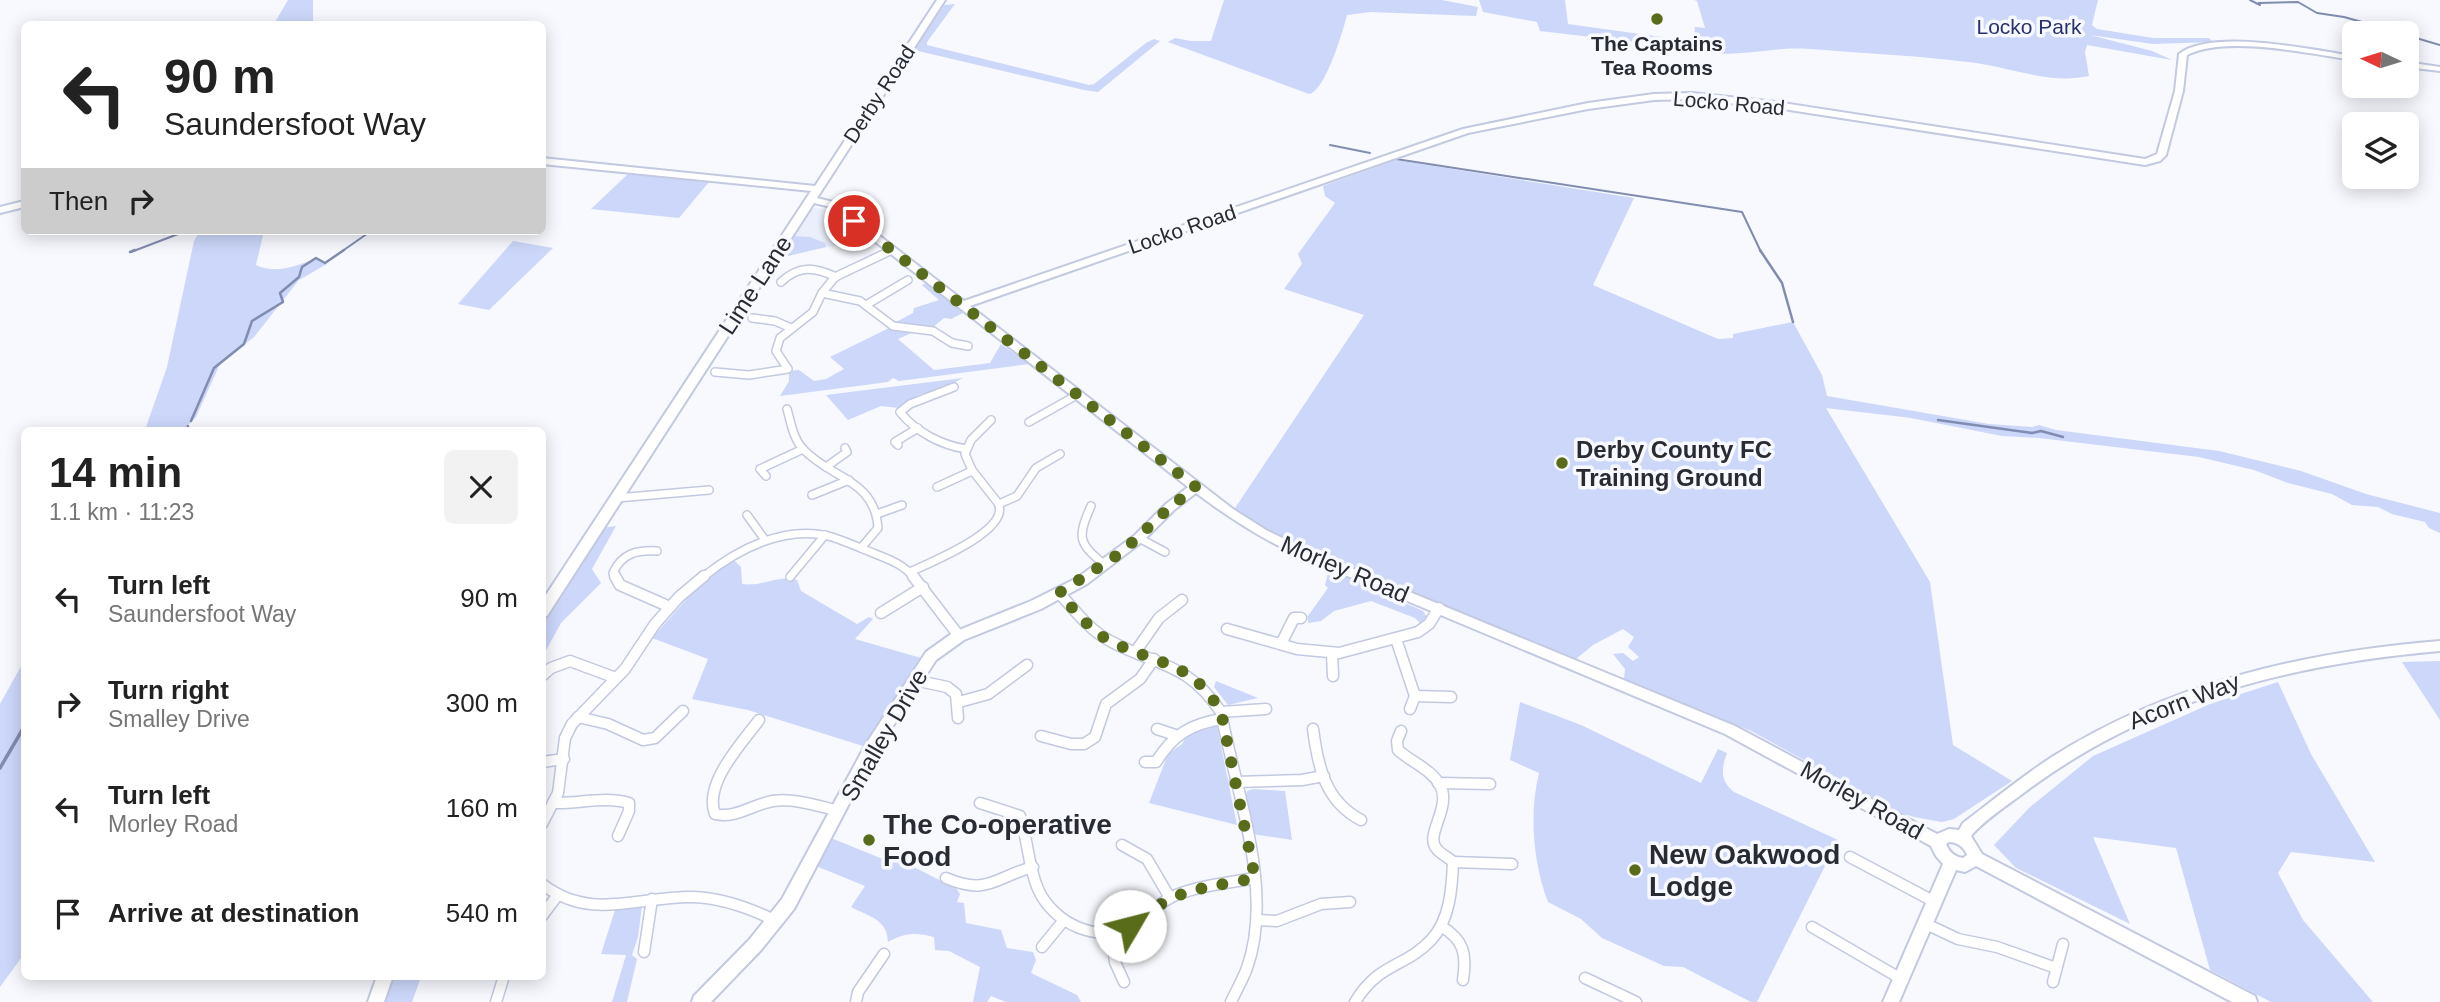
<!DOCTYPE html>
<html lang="en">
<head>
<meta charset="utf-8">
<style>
  :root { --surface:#fff; --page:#f2f2f2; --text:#222; --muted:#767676 }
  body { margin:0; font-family:Helvetica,sans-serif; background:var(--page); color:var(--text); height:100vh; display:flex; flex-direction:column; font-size:26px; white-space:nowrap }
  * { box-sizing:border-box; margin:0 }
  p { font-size:23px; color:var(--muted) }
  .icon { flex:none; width:38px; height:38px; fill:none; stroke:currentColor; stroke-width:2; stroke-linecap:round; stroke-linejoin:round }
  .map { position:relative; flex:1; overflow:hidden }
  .sheet { position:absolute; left:21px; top:427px; width:525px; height:553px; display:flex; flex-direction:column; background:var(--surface); border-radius:10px; box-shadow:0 4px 18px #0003 }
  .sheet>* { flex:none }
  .top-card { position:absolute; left:21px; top:21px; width:525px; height:214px; border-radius:10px; box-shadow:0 4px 18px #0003; background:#fff; color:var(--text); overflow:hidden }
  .needle { width:46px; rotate:274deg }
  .fabs { position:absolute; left:2342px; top:21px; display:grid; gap:14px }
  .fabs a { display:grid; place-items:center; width:77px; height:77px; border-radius:10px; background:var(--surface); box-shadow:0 4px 18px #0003; font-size:35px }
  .pin { position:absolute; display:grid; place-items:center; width:60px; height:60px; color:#fff; margin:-30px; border:4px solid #fff; border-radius:50%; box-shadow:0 2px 7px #0007 }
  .me { position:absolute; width:77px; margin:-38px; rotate:53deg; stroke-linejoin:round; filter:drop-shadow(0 0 5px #0008) }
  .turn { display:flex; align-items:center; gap:24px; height:147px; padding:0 28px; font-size:32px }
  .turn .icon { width:91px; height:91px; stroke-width:2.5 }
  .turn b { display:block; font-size:49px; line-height:60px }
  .then { display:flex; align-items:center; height:66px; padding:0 28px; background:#0003; gap:14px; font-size:26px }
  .round { display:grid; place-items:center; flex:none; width:74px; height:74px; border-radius:10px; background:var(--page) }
  .headline { display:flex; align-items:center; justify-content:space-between; height:119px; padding:0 28px }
  h1 { font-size:42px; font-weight:700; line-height:52px }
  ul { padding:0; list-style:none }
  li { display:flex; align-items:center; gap:21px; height:105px; padding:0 28px }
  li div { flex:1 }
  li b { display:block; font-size:26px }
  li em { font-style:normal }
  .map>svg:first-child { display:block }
  .built { fill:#ebeffb }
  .green { fill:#ccd7fa }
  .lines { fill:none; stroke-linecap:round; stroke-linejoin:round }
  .stream-far2 { stroke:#808cb0; stroke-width:2 }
  .stream-far1 { stroke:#808cb0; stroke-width:2.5 }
  .stream { stroke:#808cb0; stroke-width:3.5 }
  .street-far2-casing { stroke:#c2c9e0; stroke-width:8 }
  .street-far1-casing { stroke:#c2c9e0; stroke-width:10 }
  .street-casing { stroke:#c2c9e0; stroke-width:13 }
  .secondary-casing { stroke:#c2c9e0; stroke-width:4 }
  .street-far2 { stroke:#fff; stroke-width:5 }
  .street-far1 { stroke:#fff; stroke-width:7 }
  .street { stroke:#fff; stroke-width:10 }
  .secondary { fill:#fff; fill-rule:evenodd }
  .route { stroke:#596c1a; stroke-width:12; stroke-dasharray:0 21.6 }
  .poi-dot { fill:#596c1a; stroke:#f7f9fe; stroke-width:2.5 }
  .labels { text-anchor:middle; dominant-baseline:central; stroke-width:7; stroke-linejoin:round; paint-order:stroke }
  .far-park-label { font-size:21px; fill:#27326d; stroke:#f7f9fe }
  .far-poi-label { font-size:21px; font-weight:bold; fill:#282b33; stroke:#f7f9fe }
  .far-street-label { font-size:21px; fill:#282b33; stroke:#f7f9fe }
  .street-label { font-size:24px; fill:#282b33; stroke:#f7f9fe }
  .poi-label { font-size:24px; font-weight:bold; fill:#282b33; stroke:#f7f9fe; text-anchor:start }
  .near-poi-label { font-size:28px; font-weight:bold; fill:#282b33; stroke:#f7f9fe; text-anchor:start }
</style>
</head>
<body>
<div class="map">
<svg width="2440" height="1002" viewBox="0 0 2440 1002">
  <rect width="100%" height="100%" fill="#f7f9fe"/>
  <path class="built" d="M815,208L829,209L867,238L779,258L809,211Z"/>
  <g class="green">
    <path d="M288,0H313V24H274Z"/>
    <path d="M1224,0H1442L1478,7L1476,16L1371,12L1347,15C1343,31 1325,92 1309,94L1168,42L1175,38L1191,41H1211Z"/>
    <path d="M1479,0H1565L1568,24L1676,39L1677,47L1540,31L1537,22L1483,12Z"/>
    <path d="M1694,0H2098L2092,25L2097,29L2153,38H2209L2213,42L2153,44L2090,35L2152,51L2172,60L2087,45L2085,52L2089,76C2048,85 2008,66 1968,62C1921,56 1873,54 1825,50C1811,49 1797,48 1783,49C1763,50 1696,62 1685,44L1686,39L1694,36L1695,27L1705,28L1697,1Z"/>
    <path d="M955,4L927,42V45L1089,85L1094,84L1146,43L1154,39L1160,41L1098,92L1084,90L914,50L944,5Z"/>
    <path d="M1396,160L1634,198L1593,285L1718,339L1733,338V334L1793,322L1822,375L1827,396L1989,424L2032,427L2039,425L2056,430L2219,451L2301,471L2366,494L2440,513V533L2429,528L2425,522L2392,514L2378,507L2352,505L2332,494L2288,483L2254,470L2199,457L2039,438L2002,436L1911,418L1826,408L1930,582L1953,745L2012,781L1954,819L1942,822L1914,817L1901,813L1751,731L1624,679L1625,669L1613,654L1623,653L1633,661L1639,657L1628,647L1634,637L1623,629L1593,645L1575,660L1265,531L1235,508L1364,315L1284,289L1302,264L1298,254L1335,203L1325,196L1323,186Z"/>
    <path d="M628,174L709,182L679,218L591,209Z"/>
    <path d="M200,231H264L256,265C277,275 297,265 318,258L327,264L299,280L254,337L220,364L196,417L183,430H145L167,367L194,241Z"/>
    <path d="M793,236L810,237L825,243L826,247L779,258Z"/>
    <path d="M513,241L553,248L489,310L458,304Z"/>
    <path d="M926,283L963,313L951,319L944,318L932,328L896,324V322L913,313L914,308L939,300L922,285Z"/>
    <path d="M889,328L916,331L898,339L934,370L990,363L1001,344L1029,364L899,381L893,378L888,382L780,396L789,381V371L799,370L814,381L826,379L844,369L830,357Z"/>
    <path d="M963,378L932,395L925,393L918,395L899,408L881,406L848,420L826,395Z"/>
    <path d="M616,526L592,569L601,583L561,623L543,656V620L601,528Z"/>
    <path d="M734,560L741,567L742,584C764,587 777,574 797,580L801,591L857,624L869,617L873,619L855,639L921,658L863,746L748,710L692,699L708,659L652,638L699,585Z"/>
    <path d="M1329,569L1423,611L1427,617L1420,623L1415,618L1371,601L1334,611L1321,621L1308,623V616L1328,588L1325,585Z"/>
    <path d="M24,661V954L0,987V704Z"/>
    <path d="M2440,661V720L2402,662Z"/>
    <path d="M1216,681L1258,698L1228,705L1214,687Z"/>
    <path d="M2278,682L2311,754L2375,862L2291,852L2278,873L2303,920L2373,1002H2271L2210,970L2176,848L2093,837L2130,924L2016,868L1994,845L2030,807L2093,756L2210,704Z"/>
    <path d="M1520,702L1581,725L1701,783L1718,749L1727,753C1721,770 1720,780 1734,792L1838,840L1757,1002H1751L1683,967L1664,966L1602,938L1581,919L1548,902C1533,863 1529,813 1539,773L1510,760Z"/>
    <path d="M1217,726L1237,825L1149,803L1168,754L1182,744L1188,734Z"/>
    <path d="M1253,789L1285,791L1292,840L1253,834L1246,796L1247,791Z"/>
    <path d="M831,838L890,862L897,858L941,881L954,885L960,894L957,902L964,903L966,923L1001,930L1007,948L1033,952L1036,960L1031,973L1077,995L1081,1002H1006L991,996L987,1002H973L980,967L949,951L935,950L934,937C916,932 904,933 888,942C887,919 870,917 851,907L865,886L816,866Z"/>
    <path d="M642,906L638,937L632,955L637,959L627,1002H612L626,955L601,954L615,910Z"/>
    <path d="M390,977H421L412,1002H381Z"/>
  </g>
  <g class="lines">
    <g class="stream-far2">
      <path d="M2250,0L2260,5L2259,3L2298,2L2317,13L2344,17L2401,33"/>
      <path d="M2406,35L2440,45"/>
      <path d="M1330,145L1370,153"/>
      <path d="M1396,159L1742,212L1761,252"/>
      <path d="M131,252L186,231L202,232"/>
      <path d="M341,252L371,231"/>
    </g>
    <g class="stream-far1">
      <path d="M1760,250L1782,283L1793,322"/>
      <path d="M130,252L135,250"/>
      <path d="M1938,420L2032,433L2041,431L2063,437"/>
      <path d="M191,421L214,368L244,344L252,321L283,302L280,293L299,277L302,267L316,258L325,263L344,250"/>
      <path d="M186,430L188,426"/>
    </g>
    <path class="stream" d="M0,768L24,727"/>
    <g class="street-far2-casing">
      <path id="street-far2" d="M888,252L892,250"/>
    </g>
    <g class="street-far1-casing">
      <g id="street-far1">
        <path d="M781,282C799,265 814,267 836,277"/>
        <path d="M822,293L860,301L893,326L933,331L952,343L968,346"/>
        <path d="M866,305L908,280"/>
        <path d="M752,318L775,321L791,328"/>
        <path d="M715,372L749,375L788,369L776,351L780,338L813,312L822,293L835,277L892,250"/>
        <path d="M954,387L910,404L900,412C916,432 941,445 966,449"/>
        <path d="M787,409C791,423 793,438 803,449C831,479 875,479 878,528L861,548"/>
        <path d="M1029,422L1077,395"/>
        <path d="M898,445L895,442L918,428"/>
        <path d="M826,467L847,452L845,448"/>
        <path d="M766,476L760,469L803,449"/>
        <path d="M937,487L972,471"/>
        <path d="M812,495L849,480"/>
        <path d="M617,498L709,490"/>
        <path d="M999,504L1017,496L1036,468L1060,454"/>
        <path d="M1091,506C1077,538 1078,543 1105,565"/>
        <path d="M877,514L902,505"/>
        <path d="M747,515L765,540"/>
        <path d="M1139,538L1165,552"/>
        <path d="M910,572C929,563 1012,530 998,503L972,470L965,454L971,440L991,420"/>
        <path d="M790,577L825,535"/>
        <path d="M616,578L613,573C622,553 637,550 657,551"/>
        <path d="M702,578C737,549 786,524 832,537C844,541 856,546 868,551C885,558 903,563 914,578"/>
      </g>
    </g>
    <g class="street-casing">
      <g id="street">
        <path d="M615,576L620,585L670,607"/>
        <path d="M913,576L959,636"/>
        <path d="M1059,593C1075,610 1089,630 1110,641C1159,667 1187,662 1221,712C1235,791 1275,889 1247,968C1243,979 1236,991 1231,1002"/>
        <path d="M881,613L923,587"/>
        <path d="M1227,629L1297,649L1339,653L1418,632L1429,624L1439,608"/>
        <path d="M1396,639L1415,696L1410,709"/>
        <path d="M1281,644L1294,618H1301"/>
        <path d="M1136,651L1159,618L1182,600"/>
        <path d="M1332,654L1333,676"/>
        <path d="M542,676L551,668L570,661L616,678"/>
        <path d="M914,680L947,687L956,694L958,718"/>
        <path d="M1415,696L1451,697"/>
        <path d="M959,702L988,694L1027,665"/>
        <path d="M1221,712L1266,709"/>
        <path d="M578,717L608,724L643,740L655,738L683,711"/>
        <path d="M759,720C742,743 703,784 715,814C736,819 753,804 773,801C795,798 818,806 839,811"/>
        <path d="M1157,729L1175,735"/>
        <path d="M1313,729C1318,767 1325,801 1361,820"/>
        <path d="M1041,736L1071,744H1084L1095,737L1106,704L1140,679L1154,659"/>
        <path d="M542,762L564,759"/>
        <path d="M1145,762H1156C1173,735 1190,724 1222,719"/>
        <path d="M1235,782L1302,780L1324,776"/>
        <path d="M1438,783L1490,784"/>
        <path d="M553,803C579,804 604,796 629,803V811L618,836"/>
        <path d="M980,803L1020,816C1028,840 1028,866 1038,889C1053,923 1098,945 1132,925C1148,916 1159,902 1176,895C1201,885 1229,883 1255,878"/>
        <path d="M542,824L558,793L565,738L572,724L625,669L655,624L679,597L704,576"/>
        <path d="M1122,845L1147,859L1170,898"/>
        <path d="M1850,857L1935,902"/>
        <path d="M1453,862L1512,864"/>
        <path d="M946,878C988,896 995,877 1033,867"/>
        <path d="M542,884C591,922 638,896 693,897C723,898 750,908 776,921"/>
        <path d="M542,916L557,896"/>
        <path d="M1257,920L1277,921L1321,904L1350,902"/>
        <path d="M1926,924L1958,939L1997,947L2056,968"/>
        <path d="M1441,926C1464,940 1467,954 1463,980"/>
        <path d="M1812,927L1903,980"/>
        <path d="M1111,932L1115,962L1124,982"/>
        <path d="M1042,947L1064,920"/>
        <path d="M644,952L652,899"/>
        <path d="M1585,978L1636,1002"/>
        <path d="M2053,982L2063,944"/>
        <path d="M496,1002L504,976"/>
        <path d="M856,1002L858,992L884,954"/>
        <path d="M1355,1002C1379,962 1405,968 1431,940C1450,920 1452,888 1453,862C1448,857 1440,854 1436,848C1425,834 1452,807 1440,785C1431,769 1411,762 1398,750L1397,741L1401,731"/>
      </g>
    </g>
    <g class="secondary-casing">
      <g id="secondary">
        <path d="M937,0H945L817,198L837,203L964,301L1463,129L1588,103L1654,94L1692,93L1776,102L2145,159L2157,154L2175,91L2179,54C2213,28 2312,50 2354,56V60C2310,54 2227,35 2187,55L2183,91L2166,155L2160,161L2145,165L1776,108L1692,99L1654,100L1588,109L1468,133L970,306L1233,509L1266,530L1303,548L1735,726L1937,834L1949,829L1959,830L1963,823C1992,801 2021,777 2052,757C2169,683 2304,652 2440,641V651C2290,664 2147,700 2025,792C2009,804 1983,821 1971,836L1982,854L2255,996L2257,1002H2232L1976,866L1965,872L1956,870L1899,1002H1883L1943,864L1936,856L1931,846L1725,734L1295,554C1259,537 1228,517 1196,493L1174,510L1143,541L1087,584L1041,609L964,640L936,660L876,752L794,909L761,950L711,1002H692L694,996L749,940L782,899L866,744L926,652L954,632L1031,601L1077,578L1135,535L1166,504L1188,487L831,207L814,203L547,616L542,617V601L811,191L542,164V158L815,186ZM1949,842C1957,842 1964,847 1967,855L1963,858C1955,857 1949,852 1946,844Z"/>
        <path d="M2406,62L2440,67V71L2406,67Z"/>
        <path d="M24,201V207L0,213V207Z"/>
        <path d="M377,976H393L384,1002H368Z"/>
      </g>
    </g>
    <use href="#street-far2" class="street-far2"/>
    <use href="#street-far1" class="street-far1"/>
    <use href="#street" class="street"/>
    <use href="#secondary" class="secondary"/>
  </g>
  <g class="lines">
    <path class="route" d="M854,221L1196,487L1170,507L1122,552L1059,593C1075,610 1089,630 1110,641C1159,666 1190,659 1221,712L1255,878C1197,890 1178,887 1130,926"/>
  </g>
  <g class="poi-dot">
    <circle cx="1657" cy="19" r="7"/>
    <circle cx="1562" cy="463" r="7"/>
    <circle cx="869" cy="840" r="7"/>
    <circle cx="1635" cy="870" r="7"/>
  </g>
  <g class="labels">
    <g class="far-park-label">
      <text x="2029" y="26">Locko Park</text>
    </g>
    <g class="far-poi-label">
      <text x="1657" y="43">The Captains<tspan x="1657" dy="24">Tea Rooms</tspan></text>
    </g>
    <g class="far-street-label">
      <text transform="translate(879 94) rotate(-57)">Derby Road</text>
      <text transform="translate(1729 103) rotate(5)">Locko Road</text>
      <text transform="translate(1182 229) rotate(-19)">Locko Road</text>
    </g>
    <g class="street-label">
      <text transform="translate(755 285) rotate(-57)">Lime Lane</text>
      <text transform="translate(1345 569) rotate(23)">Morley Road</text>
      <text transform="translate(2184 701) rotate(-21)">Acorn Way</text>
      <text transform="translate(884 735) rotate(-60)">Smalley Drive</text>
      <text transform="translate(1862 800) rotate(29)">Morley Road</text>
    </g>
    <g class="poi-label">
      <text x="1576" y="449">Derby County FC<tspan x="1576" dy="28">Training Ground</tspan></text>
    </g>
    <g class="near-poi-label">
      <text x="883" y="824">The Co-operative<tspan x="883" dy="32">Food</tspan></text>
      <text x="1649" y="854">New Oakwood<tspan x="1649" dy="32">Lodge</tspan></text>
    </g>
  </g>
</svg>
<div class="fabs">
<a><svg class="needle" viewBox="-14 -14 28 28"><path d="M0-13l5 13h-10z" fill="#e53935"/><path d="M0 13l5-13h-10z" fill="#767676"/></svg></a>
<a><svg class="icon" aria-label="layers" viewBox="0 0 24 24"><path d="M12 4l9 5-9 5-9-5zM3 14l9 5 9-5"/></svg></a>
</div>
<div class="pin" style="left:854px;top:221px;background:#d93025"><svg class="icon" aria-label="arrive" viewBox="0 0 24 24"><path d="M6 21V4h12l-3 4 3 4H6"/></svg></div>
<svg class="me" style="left:1130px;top:926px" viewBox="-20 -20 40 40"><circle r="19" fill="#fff"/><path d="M0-13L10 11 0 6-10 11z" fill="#596c1a"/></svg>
<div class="top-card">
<div class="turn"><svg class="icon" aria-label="left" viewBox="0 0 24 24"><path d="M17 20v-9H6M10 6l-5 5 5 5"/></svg><div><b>90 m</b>Saundersfoot Way</div></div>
<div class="then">Then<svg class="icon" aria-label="right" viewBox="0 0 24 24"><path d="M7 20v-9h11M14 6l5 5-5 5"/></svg></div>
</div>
<section class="sheet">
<div class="headline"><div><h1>14 min</h1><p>1.1 km · 11:23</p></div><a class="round"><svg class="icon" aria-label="close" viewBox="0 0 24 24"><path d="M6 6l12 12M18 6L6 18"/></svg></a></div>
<ul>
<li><svg class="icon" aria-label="left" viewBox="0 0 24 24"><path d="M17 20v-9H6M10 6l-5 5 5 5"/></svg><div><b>Turn left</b><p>Saundersfoot Way</p></div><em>90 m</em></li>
<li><svg class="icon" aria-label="right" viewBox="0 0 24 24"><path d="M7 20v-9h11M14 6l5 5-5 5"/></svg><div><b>Turn right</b><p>Smalley Drive</p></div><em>300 m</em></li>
<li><svg class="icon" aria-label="left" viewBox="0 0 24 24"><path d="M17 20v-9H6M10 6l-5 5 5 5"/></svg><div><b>Turn left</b><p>Morley Road</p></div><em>160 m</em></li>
<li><svg class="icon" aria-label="arrive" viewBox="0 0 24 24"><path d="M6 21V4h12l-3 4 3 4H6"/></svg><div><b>Arrive at destination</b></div><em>540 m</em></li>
</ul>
</section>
</div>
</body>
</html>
